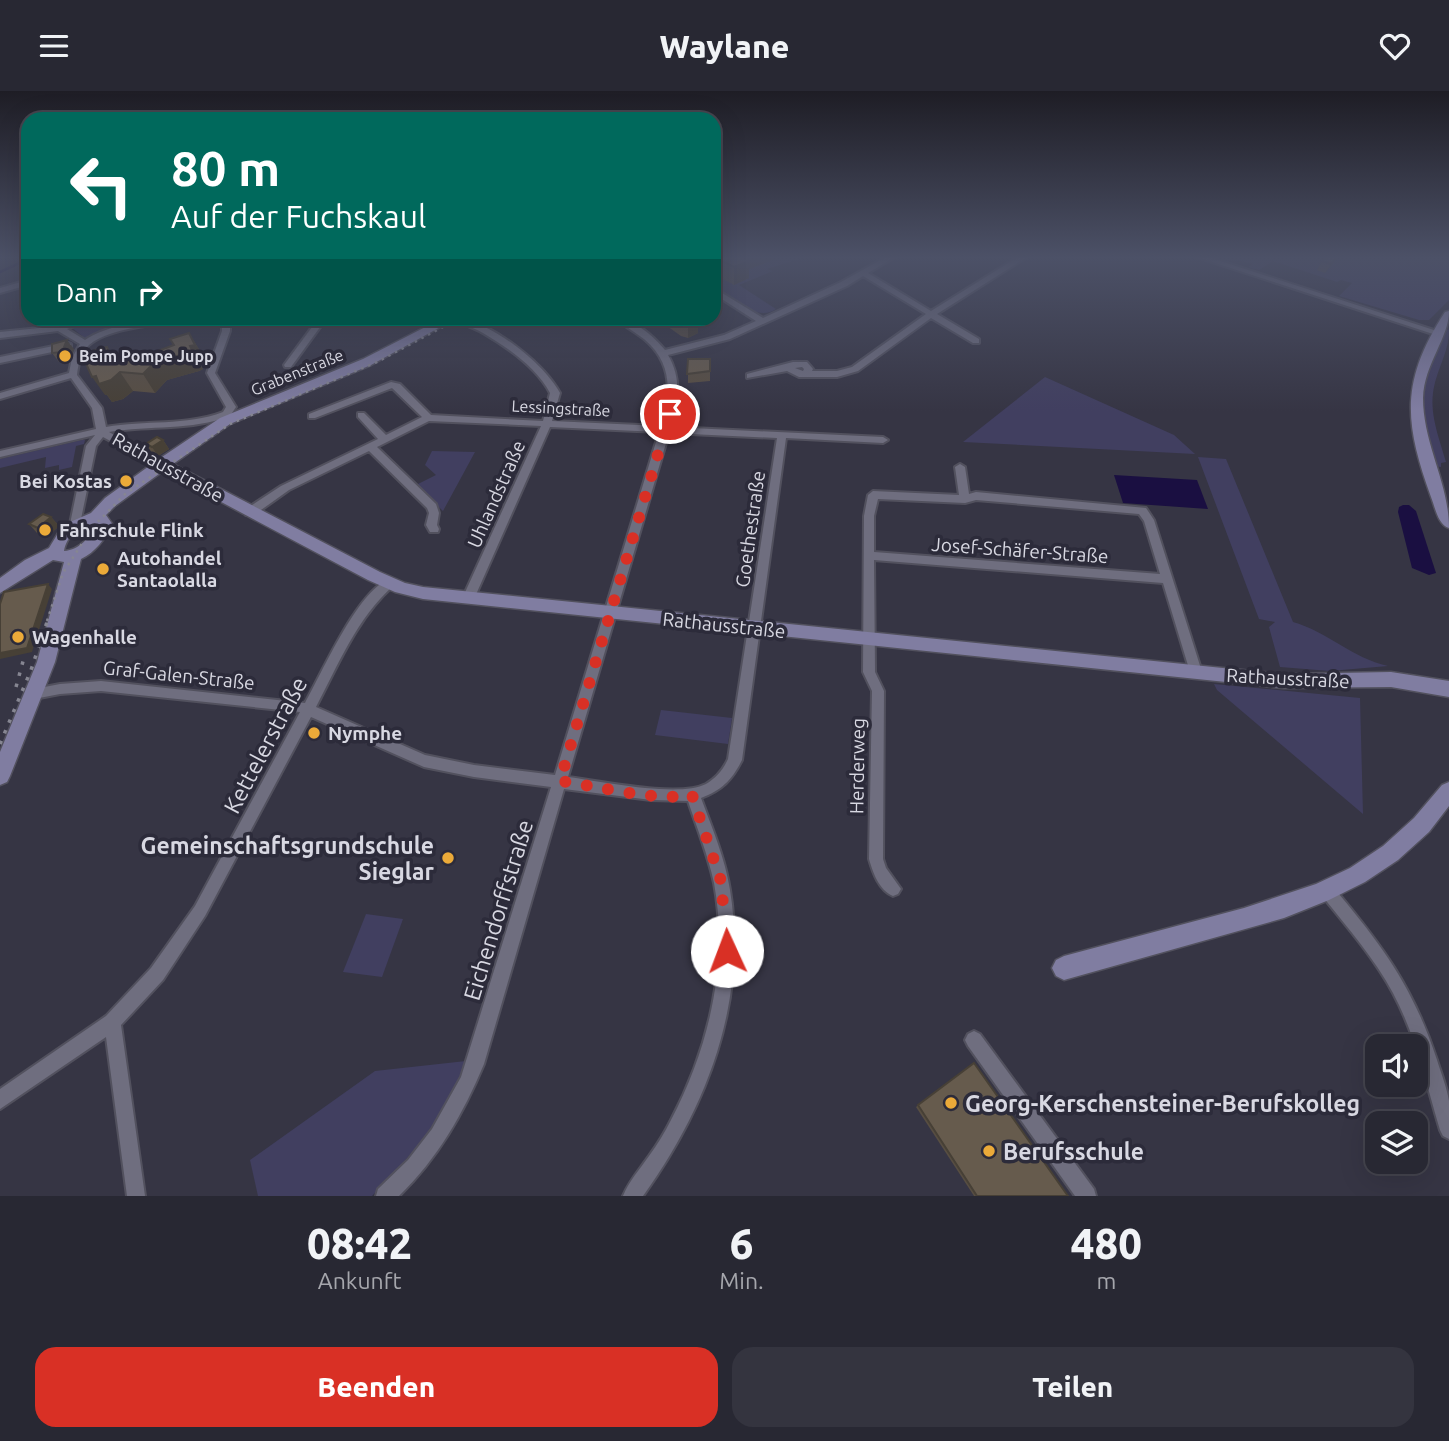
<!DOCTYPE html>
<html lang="de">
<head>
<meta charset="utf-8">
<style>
  :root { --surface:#282833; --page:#34343f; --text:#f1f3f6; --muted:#a5a6ac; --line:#44444e; --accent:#d93025 }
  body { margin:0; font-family:Ubuntu,sans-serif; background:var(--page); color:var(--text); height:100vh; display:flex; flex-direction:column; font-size:26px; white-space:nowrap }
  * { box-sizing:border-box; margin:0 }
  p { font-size:23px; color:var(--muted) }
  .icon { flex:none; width:38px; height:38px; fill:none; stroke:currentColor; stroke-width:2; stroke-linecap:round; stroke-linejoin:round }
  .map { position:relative; height:1105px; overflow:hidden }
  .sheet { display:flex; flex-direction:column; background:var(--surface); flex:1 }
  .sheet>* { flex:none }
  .top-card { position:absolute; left:21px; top:21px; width:700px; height:214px; border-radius:21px; box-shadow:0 7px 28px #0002,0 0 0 2px var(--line); background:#00695c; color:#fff; overflow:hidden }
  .fabs { position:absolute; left:1365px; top:943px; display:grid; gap:14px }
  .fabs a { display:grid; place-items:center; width:63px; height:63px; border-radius:14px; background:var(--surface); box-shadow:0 7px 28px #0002,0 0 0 2px var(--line); font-size:35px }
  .pin { position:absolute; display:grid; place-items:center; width:60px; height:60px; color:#fff; margin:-30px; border:4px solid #fff; border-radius:50%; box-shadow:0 2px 7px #0007 }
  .me { position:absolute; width:77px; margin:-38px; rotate:358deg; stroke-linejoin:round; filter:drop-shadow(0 0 5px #0008) }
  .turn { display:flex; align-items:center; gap:24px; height:147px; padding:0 35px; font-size:32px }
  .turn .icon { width:91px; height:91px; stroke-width:2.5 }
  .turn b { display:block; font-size:49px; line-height:60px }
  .then { display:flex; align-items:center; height:66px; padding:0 35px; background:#0003; gap:14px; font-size:26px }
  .eta { display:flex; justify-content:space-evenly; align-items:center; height:119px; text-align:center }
  .eta b { font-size:42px; font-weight:800; line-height:49px }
  .button { display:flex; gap:14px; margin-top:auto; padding:14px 35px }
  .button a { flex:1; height:80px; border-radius:21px; background:var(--accent); color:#fff; font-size:28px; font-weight:800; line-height:80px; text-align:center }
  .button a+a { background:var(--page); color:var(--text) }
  header { display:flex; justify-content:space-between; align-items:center; height:91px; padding:0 35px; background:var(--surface); font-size:32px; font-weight:800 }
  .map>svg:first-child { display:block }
  .green { fill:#413f60 }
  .water { fill:#1a0f41 }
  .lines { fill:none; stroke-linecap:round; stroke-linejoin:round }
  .stream { stroke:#1a0f41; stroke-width:2.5 }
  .street-casing { stroke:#52515e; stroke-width:4 }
  .secondary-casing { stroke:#52515e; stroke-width:3 }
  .street { fill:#6f6e7f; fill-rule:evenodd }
  .secondary { fill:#807da1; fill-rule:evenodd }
  .rail-far1 { stroke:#868692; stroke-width:2.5; stroke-dasharray:2.5 5; stroke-linecap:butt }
  .rail { stroke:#868692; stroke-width:3.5; stroke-dasharray:3.5 8; stroke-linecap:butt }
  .wall { fill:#584e42 }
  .shaded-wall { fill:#474036 }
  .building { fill:#665b4d; stroke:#474036; stroke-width:2 }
  .route { stroke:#d93025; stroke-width:12; stroke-dasharray:0 21.6 }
  .poi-dot { fill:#ebaa39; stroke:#2c2b3a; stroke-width:2.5 }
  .labels { text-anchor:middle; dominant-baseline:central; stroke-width:7; stroke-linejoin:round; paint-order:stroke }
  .far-poi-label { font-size:16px; font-weight:bold; fill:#d8d8e2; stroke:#2c2b3a; text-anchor:start }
  .far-street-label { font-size:16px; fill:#d8d8e2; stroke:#2c2b3a }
  .street-label { font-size:19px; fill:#d8d8e2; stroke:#2c2b3a }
  .poi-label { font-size:19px; font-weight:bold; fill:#d8d8e2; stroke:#2c2b3a; text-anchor:start }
  .near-street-label { font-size:23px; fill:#d8d8e2; stroke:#2c2b3a }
  .near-poi-label { font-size:23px; font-weight:bold; fill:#d8d8e2; stroke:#2c2b3a; text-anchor:start }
</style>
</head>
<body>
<header><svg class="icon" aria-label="menu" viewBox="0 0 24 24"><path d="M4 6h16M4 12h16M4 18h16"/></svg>Waylane<svg class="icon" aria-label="heart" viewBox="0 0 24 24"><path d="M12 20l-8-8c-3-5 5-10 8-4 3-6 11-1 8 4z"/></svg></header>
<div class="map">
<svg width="1449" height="1105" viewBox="0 0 1449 1105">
  <rect width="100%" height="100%" fill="#363544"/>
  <g class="green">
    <path d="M714,166H805L767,178L773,180L739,194L776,218C757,232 731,206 714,195Z"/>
    <path d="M1208,166H1449V209L1429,229H1419L1339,205L1352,192L1341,189L1337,191L1273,170L1259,179L1248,176L1252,173C1238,168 1223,170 1208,166Z"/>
    <path d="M93,228H119L110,239L86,248L71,236Z"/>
    <path d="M1446,238L1449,239C1449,262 1436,279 1433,302C1430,325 1440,350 1446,371L1441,372V376L1434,375C1428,357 1419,324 1420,305C1422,285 1436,255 1446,238Z"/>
    <path d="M1045,286L1174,344L1195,363L963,351Z"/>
    <path d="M82,349H85L84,353L76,355L72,376L59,379V374L45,377L46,366L0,377V368Z"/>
    <path d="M432,360L475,361L443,420L416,394L436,384L425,374Z"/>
    <path d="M1198,366L1226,368L1293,531C1328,541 1352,567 1388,575L1330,580L1280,576L1269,536L1275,531L1259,528Z"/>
    <path d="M1214,593L1360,607L1363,723L1217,599Z"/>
    <path d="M661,619L732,627L728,653L655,644Z"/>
    <path d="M366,823L403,828L382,886L343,881Z"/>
    <path d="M466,970C445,1028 413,1062 372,1105H258L250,1069L375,980Z"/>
  </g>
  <g class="water">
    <path d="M1114,384L1197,389L1208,418L1123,412Z"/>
    <path d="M1403,414H1409L1416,420L1436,482L1429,484L1412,477L1398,421L1399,416Z"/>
  </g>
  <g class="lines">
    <path class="stream" d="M0,181L28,168"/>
    <g class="street-casing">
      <g id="street">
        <path d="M886,166H895L868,182L931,220L1018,166H1027L937,223L979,248V252H973L931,227L858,280L837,286H799L787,280L747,287V283L793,271H807L813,278L812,280H837L852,276L926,223L863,185L847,195L730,248L668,264C682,288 678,310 671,336L883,346L888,349L883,352L786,347L742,669C732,689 722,699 701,707C712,737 725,767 730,799C748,910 707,1016 643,1105H623C629,1090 640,1078 649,1065C657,1054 665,1041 671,1029C709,957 729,872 714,792C708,764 697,737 688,710L651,709L564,698L484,973C463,1023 438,1067 399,1105H376L378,1098L408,1069L432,1038L461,986L551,696L474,686L424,676L311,626L205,825L163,889L121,934L145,1105H127L106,946L0,1018V998L106,925L151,877L195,815L300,621L101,600L60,603L34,608L29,607L28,603L29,599L60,593L101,590L305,612C323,580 357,501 389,488L393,489L395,492L393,495C357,527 338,574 316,616L425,664L474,674L555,684L659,341L550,336L474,508L468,512L462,508L541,335L429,330L377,356L436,413L439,422L437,434L439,438L438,441H430L426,434L429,422L427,417L369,360L289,399L254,424H246L245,421L246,418L281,395L378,348L358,326V322H364L386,344L422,326L392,297L315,327H309V323L391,291L400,293L431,324L543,330L550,302C537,277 507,256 483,242C476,238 469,236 463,232L467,229C499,238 544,273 560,302L552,330L661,335C671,302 673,272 644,248C635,241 624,235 617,228C635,228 654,246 665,259L724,244L756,230L714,203V197L763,227L841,191ZM802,276L804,278L803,280L795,277ZM669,342L777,347L728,668C723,679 716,687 706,693C679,707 600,690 568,686Z"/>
        <path d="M1197,166H1208L1440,241L1433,243Z"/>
        <path d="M28,189V194L0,202V197Z"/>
        <path d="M81,228H92L67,238L85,249C108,233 158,226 185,228L181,230C156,234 103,237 86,257C80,265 78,275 77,284L102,317L106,336C145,329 186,335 223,321L226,316L207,282L222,240V228H230V240L215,282L236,316L230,325C191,340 150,334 109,341L166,373L161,376L157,375L103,346L96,355L80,433L75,437L70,433L86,355L95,344L0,366V360L96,338L92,317L71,287L0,308V302L69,282L72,267L80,253L58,240L0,247V241L59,235Z"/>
        <path d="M119,228H132L128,230L119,231Z"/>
        <path d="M318,228H326L291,276H285L284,274Z"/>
        <path d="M68,252L71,253V257L0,272V266Z"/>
        <path d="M960,373L965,376L969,403L976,401L1146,417L1154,429L1202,581L1200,585H1192L1190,581L1163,492L874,469L875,581L884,600L883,768L886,777L901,798L898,803L893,805C879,799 873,782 869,768L872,600L863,581L864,425L868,404L873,400L959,404L955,376ZM878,408L965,412L976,409L1139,423L1144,430L1160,483L874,461V425Z"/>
        <path d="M1328,793L1333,796C1382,854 1413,896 1437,969C1441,982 1447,997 1449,1010C1449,1023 1449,1036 1449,1048L1443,1045L1440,1039C1426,992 1416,945 1393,902C1374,867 1348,837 1323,806L1320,801L1323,796Z"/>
        <path d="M974,940L980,943L1094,1098L1096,1105H1075L968,955L965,949L968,943Z"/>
      </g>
    </g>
    <g class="secondary-casing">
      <g id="secondary">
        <path d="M1449,220C1449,247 1424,273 1423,307C1423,353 1449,392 1449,437C1438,434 1435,416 1431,406C1404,331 1400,290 1445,221Z"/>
        <path d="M441,228H455L371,274L230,333L173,373L380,481L405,492L423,496L1283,583L1391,581L1449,590V606L1391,596L1283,597L423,508L395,501L368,489L163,380L115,415L106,424L113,434C104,448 96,461 81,468L55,571L10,685L7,691L0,694V661L37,571L64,471L53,469L0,502V487L25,469L49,457L63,434L91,422L105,407L156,370L220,327L363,268ZM95,432L97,434C89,446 80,459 64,460C67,444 79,435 95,432Z"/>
        <path d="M1449,691V715L1429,741L1398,769L1365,791L1329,809L1284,827L1064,889L1056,885L1052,877L1056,869L1064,865L1244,817L1316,793L1350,777L1383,755L1414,727L1442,694Z"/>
      </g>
    </g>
    <use href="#street" class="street"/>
    <use href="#secondary" class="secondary"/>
    <path class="rail-far1" d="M47,530L63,482L92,437L125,403L230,333L377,271L458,228"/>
    <g class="rail">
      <path d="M16,596L25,563"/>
      <path d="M0,653L31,579L48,528"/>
    </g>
  </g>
  <g class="wall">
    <path d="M714,166L775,168L749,178V187L734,194L714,183Z"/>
    <path d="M1338,166L1325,182L1317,179L1322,170Z"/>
    <path d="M667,228H698V242L688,247L681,245L667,235Z"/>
    <path d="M189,242L200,260L205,272L200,274L203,278L199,280L167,289L155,302L133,300L123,308L112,311L107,304H105L113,266H142L174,254Z"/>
    <path d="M74,258L69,270L59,271L52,262Z"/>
    <path d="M688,268H710V290L688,292Z"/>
    <path d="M163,349L169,358L158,365L152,362L146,353Z"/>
    <path d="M51,426L59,435L47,446L37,442L29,433Z"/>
    <path d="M974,972L1068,1105H974L916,1016Z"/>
  </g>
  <g class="shaded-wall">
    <path d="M740,166H775V168L749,178V187L734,194V176Z"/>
    <path d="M1337,166H1338L1325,182L1331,173Z"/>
    <path d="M241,228H263L265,232L245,235Z"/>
    <path d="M263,228H289L266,233Z"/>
    <path d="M690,228H698V242L688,247V229Z"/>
    <path d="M189,242L200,260L205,272L200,274L190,255Z"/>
    <path d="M67,249L74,258L69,270L62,261Z"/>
    <path d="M192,259L203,278L199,280L167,289L155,302L143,283L155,271Z"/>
    <path d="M120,281L133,300L123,308L112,311L107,304H105L92,286Z"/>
    <path d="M163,349L169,358L158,365L152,356Z"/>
    <path d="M51,426L59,435L47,446L38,437Z"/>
    <path d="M48,493L52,498L32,561L0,568V562Z"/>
  </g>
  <g class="building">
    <path d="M714,166H743L749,170L734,176Z"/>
    <path d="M1326,166H1337L1331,173L1322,170Z"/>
    <path d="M189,242L195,254L190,255L192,259L188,262L155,271L143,283L120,281L111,289L99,293L96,285L92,286L84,268L91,266L89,261L107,256L111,266H142L174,254L170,248Z"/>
    <path d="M67,249L62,261L52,262V253Z"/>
    <path d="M688,268H710V280L687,283Z"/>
    <path d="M157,346L163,349L152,356L146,353Z"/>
    <path d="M43,423L51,426L38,437L29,433Z"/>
    <path d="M48,493L27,557L0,562V513L4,501Z"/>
    <path d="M974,972L1068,1105H977L918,1014Z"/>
  </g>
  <linearGradient id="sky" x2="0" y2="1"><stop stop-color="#1e1d25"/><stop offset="0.52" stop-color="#4c5167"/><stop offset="1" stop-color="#4c5167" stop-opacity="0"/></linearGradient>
  <rect width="1449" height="320" fill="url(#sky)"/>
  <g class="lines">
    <path class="route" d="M670,323L560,690C596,695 658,711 692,704L721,790L727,860"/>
  </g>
  <g class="poi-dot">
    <circle cx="65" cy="265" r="7"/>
    <circle cx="126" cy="390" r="7"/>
    <circle cx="45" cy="439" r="7"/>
    <circle cx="103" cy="478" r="7"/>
    <circle cx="18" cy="546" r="7"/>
    <circle cx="314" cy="642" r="7"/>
    <circle cx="448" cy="767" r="7"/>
    <circle cx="951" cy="1012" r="7"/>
    <circle cx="989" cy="1060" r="7"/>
  </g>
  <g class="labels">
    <g class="far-poi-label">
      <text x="79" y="265">Beim Pompe Jupp</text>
    </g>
    <g class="far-street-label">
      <text transform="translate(297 281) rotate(-22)">Grabenstraße</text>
      <text transform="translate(561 317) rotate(3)">Lessingstraße</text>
    </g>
    <g class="street-label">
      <text transform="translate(168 376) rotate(29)">Rathausstraße</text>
      <text transform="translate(496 403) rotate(-66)">Uhlandstraße</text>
      <text transform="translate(750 438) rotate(-82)">Goethestraße</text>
      <text transform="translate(1020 459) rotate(4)">Josef-Schäfer-Straße</text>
      <text transform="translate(724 534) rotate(6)">Rathausstraße</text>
      <text transform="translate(179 584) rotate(6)">Graf-Galen-Straße</text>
      <text transform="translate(1288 587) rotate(3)">Rathausstraße</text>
      <text transform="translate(857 675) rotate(-89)">Herderweg</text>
    </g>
    <g class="poi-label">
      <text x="112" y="390" text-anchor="end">Bei Kostas</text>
      <text x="59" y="439">Fahrschule Flink</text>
      <text x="117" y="467">Autohandel<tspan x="117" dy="22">Santaolalla</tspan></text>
      <text x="32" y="546">Wagenhalle</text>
      <text x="328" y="642">Nymphe</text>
    </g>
    <g class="near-street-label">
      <text transform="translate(265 654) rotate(-62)">Kettelerstraße</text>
      <text transform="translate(498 819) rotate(-73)">Eichendorffstraße</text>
    </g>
    <g class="near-poi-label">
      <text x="434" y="754" text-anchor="end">Gemeinschaftsgrundschule<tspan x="434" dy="26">Sieglar</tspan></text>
      <text x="965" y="1012">Georg-Kerschensteiner-Berufskolleg</text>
      <text x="1003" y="1060">Berufsschule</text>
    </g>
  </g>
</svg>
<div class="fabs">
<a><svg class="icon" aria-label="sound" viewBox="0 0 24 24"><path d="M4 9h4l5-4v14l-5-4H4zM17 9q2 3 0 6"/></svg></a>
<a><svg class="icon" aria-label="layers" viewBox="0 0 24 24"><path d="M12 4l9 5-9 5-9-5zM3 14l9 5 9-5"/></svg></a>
</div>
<div class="pin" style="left:670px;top:323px;background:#d93025"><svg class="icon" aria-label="arrive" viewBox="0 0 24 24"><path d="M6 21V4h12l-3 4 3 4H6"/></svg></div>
<svg class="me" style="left:727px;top:860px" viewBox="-20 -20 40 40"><circle r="19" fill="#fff"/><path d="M0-13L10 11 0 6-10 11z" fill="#d93025"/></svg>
<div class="top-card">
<div class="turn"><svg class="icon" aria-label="left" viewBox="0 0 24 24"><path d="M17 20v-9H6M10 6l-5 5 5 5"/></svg><div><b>80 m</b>Auf der Fuchskaul</div></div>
<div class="then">Dann<svg class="icon" aria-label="right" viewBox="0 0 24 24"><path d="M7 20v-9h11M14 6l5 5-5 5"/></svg></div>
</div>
</div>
<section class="sheet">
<div class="eta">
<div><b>08:42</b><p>Ankunft</p></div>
<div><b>6</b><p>Min.</p></div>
<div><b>480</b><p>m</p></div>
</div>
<div class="button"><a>Beenden</a><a>Teilen</a></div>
</section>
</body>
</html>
